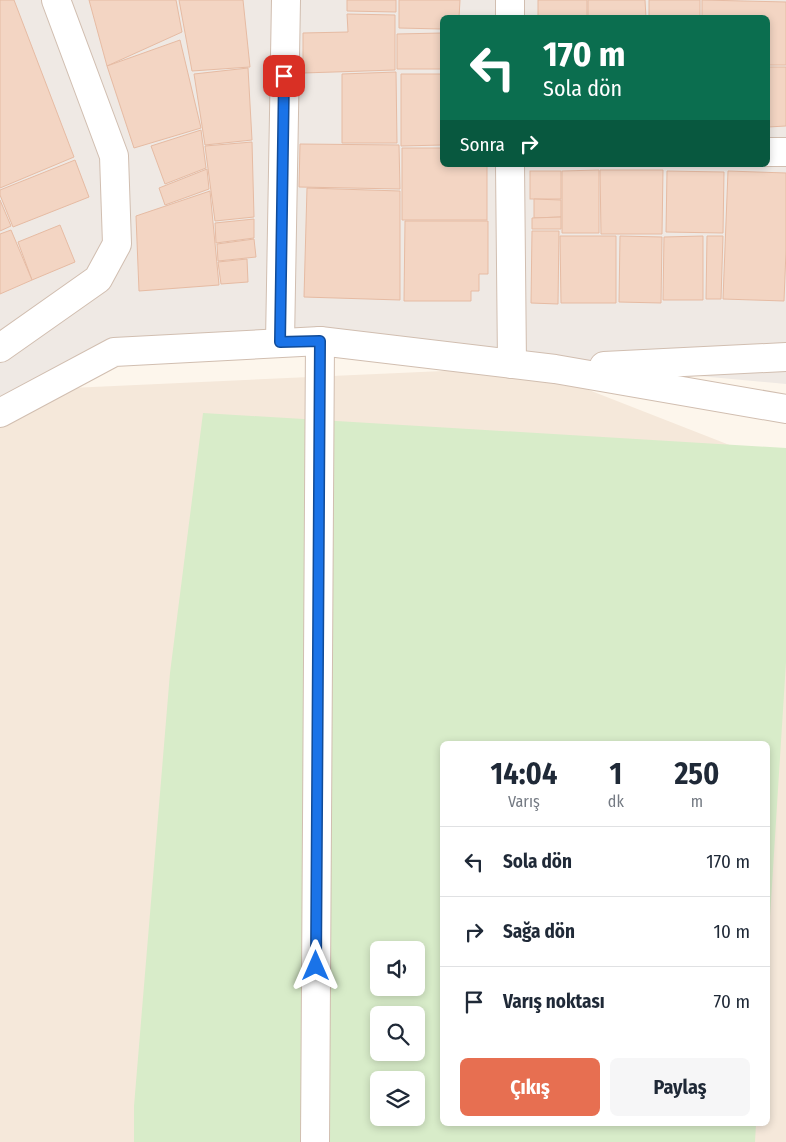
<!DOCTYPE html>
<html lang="tr">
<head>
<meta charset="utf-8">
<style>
  :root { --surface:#fff; --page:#f6f6f7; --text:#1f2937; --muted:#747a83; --line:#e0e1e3; --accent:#e76f51 }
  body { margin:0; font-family:"Fira Sans Condensed",sans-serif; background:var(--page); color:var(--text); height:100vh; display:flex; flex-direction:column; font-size:19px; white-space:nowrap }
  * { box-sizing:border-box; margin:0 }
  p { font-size:16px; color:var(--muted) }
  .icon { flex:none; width:28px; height:28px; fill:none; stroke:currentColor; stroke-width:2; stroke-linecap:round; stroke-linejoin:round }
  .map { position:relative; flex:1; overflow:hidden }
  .panel { position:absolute; left:440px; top:741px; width:330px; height:385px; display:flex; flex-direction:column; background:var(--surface); border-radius:8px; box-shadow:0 2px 8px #0003 }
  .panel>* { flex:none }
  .banner { position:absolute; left:440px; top:15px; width:330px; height:152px; border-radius:8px; box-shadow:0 2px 8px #0003; background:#0b6e4f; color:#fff; overflow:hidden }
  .controls { position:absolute; left:370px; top:941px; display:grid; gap:10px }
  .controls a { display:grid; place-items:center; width:55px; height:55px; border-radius:8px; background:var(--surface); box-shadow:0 2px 8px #0003; font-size:25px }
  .pin { position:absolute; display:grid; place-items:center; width:42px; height:42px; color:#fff; margin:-21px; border-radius:10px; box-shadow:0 2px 8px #0006 }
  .me { position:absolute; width:55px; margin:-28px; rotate:0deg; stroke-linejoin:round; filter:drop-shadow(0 0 4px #0008) }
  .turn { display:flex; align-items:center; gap:18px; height:105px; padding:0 20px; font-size:22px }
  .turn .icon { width:65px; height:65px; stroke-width:2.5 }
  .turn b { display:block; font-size:35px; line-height:42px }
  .then { display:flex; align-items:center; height:48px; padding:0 20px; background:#0003; gap:10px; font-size:19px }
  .eta { display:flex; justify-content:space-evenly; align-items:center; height:85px; text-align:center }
  .eta b { font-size:30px; font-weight:700; line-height:35px }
  .button { display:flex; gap:10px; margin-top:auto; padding:10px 20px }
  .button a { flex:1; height:58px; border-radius:8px; background:var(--accent); color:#fff; font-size:20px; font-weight:700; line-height:58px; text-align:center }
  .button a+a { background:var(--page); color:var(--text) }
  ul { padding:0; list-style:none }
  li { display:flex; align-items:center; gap:15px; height:70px; padding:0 20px; border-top:1px solid var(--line) }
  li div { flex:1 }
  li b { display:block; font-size:19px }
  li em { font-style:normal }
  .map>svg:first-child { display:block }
  .residential { fill:#f5e8da; fill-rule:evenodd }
  .industrial { fill:#efe9e4; fill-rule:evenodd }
  .green { fill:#d8ecc9; fill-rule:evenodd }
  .building { fill:#f3d5c3; stroke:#e6bba3 }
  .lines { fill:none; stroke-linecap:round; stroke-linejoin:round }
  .minor-casing { stroke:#d1beb0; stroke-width:30 }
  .minor { stroke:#fff; stroke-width:28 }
  .route-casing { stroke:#114b97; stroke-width:12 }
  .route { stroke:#1a73e8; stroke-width:9 }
</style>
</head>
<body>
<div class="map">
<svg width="786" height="1142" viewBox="0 0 786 1142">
  <rect width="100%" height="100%" fill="#fdf6ec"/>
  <path class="residential" d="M530,367L786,467V1142H0V420L49,389ZM442,744H768V1124H442ZM379,950H416V988H379ZM379,1015H416V1052H379ZM379,1080H416V1118H379Z"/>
  <path class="industrial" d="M0,0H786V384L320,341L114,352L0,413ZM442,18H768V165H442Z"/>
  <path class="green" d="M203,413L786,448V662L768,949V744H442V1124H756L755,1142H134V1106L170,673ZM379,950H416V988H379ZM379,1015H416V1052H379ZM379,1080H416V1118H379Z"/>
  <g class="building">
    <path d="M0,0H14L74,157L0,188Z"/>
    <path d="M89,0H176L182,32L107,66Z"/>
    <path d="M179,0H243L250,67L192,71Z"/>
    <path d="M347,0H396V12L347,11Z"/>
    <path d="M399,0H460L459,18H442V29L399,28Z"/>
    <rect x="538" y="0" width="49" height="18"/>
    <path d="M588,0H645L646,18H588Z"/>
    <rect x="649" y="0" width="51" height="18"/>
    <path d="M702,0L786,2V65H768V18H702Z"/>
    <path d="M347,14L395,15V70L303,73V33L348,32Z"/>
    <path d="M442,33V69H397V34Z"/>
    <path d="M180,40L201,128L134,148L107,66Z"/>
    <path d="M768,67H786V126L768,127Z"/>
    <path d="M248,68L252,140L205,145L194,74Z"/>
    <path d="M396,72L397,143H342V74Z"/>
    <path d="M401,74H442V145L401,146Z"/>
    <path d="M201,130L206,168L165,184L151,146Z"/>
    <path d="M252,142L254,217L215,221L205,146Z"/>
    <path d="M300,144L399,145L400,189L299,187Z"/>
    <path d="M402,148H442V165H487V220H402Z"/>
    <path d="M75,160L89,197L13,227L0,195V190Z"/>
    <path d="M207,169L209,189L165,205L159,188Z"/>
    <path d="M599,170V233H562V171Z"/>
    <path d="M600,170H663L662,234H601Z"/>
    <rect x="530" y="171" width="31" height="28"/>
    <path d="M667,171L724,172L723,233L666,232Z"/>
    <path d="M728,171L786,173V251L784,301L723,299Z"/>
    <path d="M307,188L400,191V300L304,297Z"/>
    <path d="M210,191L219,285L139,291L136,216Z"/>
    <path d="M534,199L561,200V217L534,218Z"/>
    <path d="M0,200L11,226L0,231Z"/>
    <path d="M561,217V229H532V218Z"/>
    <path d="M254,219V238L216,243L215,223Z"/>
    <path d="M405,221H488V274H479V291H471V301H404Z"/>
    <path d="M60,225L75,262L32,280L18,242Z"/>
    <path d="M11,230L32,280L0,294V234Z"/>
    <path d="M532,231H559L558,304L531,303Z"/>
    <path d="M560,236H616V303H561Z"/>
    <path d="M620,236L662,237L661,303L619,302Z"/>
    <path d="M703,236V300H663L664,237Z"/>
    <path d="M707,236H723L721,299H706Z"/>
    <path d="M254,239L256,257L218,261L217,244Z"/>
    <path d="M247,259L248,282L221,284L218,262Z"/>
  </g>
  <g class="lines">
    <g class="minor-casing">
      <g id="minor">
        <path d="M510,0V18"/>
        <path d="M768,152H786"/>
        <path d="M510,165L512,364"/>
        <path d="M280,342L286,0"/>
        <path d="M0,348L98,279L117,244L114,156L56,0"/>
        <path d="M604,366L786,357"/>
        <path d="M0,413L114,352L320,341L555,369L786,409"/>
        <path d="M315,1142L320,341"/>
      </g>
    </g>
    <use href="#minor" class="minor"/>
  </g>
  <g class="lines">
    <g class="route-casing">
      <path id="route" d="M284,76L280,342L320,341L316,966"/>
    </g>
    <use href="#route" class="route"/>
  </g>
</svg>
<div class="controls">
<a><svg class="icon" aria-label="sound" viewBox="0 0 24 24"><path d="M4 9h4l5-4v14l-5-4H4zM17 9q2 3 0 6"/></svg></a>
<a><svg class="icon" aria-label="search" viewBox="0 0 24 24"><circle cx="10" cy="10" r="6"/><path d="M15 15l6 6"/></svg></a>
<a><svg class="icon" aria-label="layers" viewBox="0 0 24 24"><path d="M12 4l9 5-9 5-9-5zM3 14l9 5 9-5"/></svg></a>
</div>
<div class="pin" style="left:284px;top:76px;background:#d93025"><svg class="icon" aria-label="arrive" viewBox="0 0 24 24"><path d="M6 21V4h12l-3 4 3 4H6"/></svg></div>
<svg class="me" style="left:316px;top:966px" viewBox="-20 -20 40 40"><path d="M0-17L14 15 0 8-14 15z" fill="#1a73e8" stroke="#fff" stroke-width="4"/></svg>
<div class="banner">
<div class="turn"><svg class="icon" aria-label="left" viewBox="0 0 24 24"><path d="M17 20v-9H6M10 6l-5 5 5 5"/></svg><div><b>170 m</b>Sola dön</div></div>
<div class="then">Sonra<svg class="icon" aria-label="right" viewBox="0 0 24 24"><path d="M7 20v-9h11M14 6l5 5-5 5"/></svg></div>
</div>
<section class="panel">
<div class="eta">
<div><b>14:04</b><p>Varış</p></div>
<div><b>1</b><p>dk</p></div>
<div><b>250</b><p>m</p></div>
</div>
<ul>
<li><svg class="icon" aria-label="left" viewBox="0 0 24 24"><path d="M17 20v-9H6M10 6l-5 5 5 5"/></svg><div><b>Sola dön</b></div><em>170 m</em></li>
<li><svg class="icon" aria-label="right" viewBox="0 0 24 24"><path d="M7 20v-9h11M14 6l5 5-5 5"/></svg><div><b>Sağa dön</b></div><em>10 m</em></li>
<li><svg class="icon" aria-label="arrive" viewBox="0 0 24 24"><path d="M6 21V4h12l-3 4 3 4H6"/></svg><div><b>Varış noktası</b></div><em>70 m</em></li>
</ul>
<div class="button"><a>Çıkış</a><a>Paylaş</a></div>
</section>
</div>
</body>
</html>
